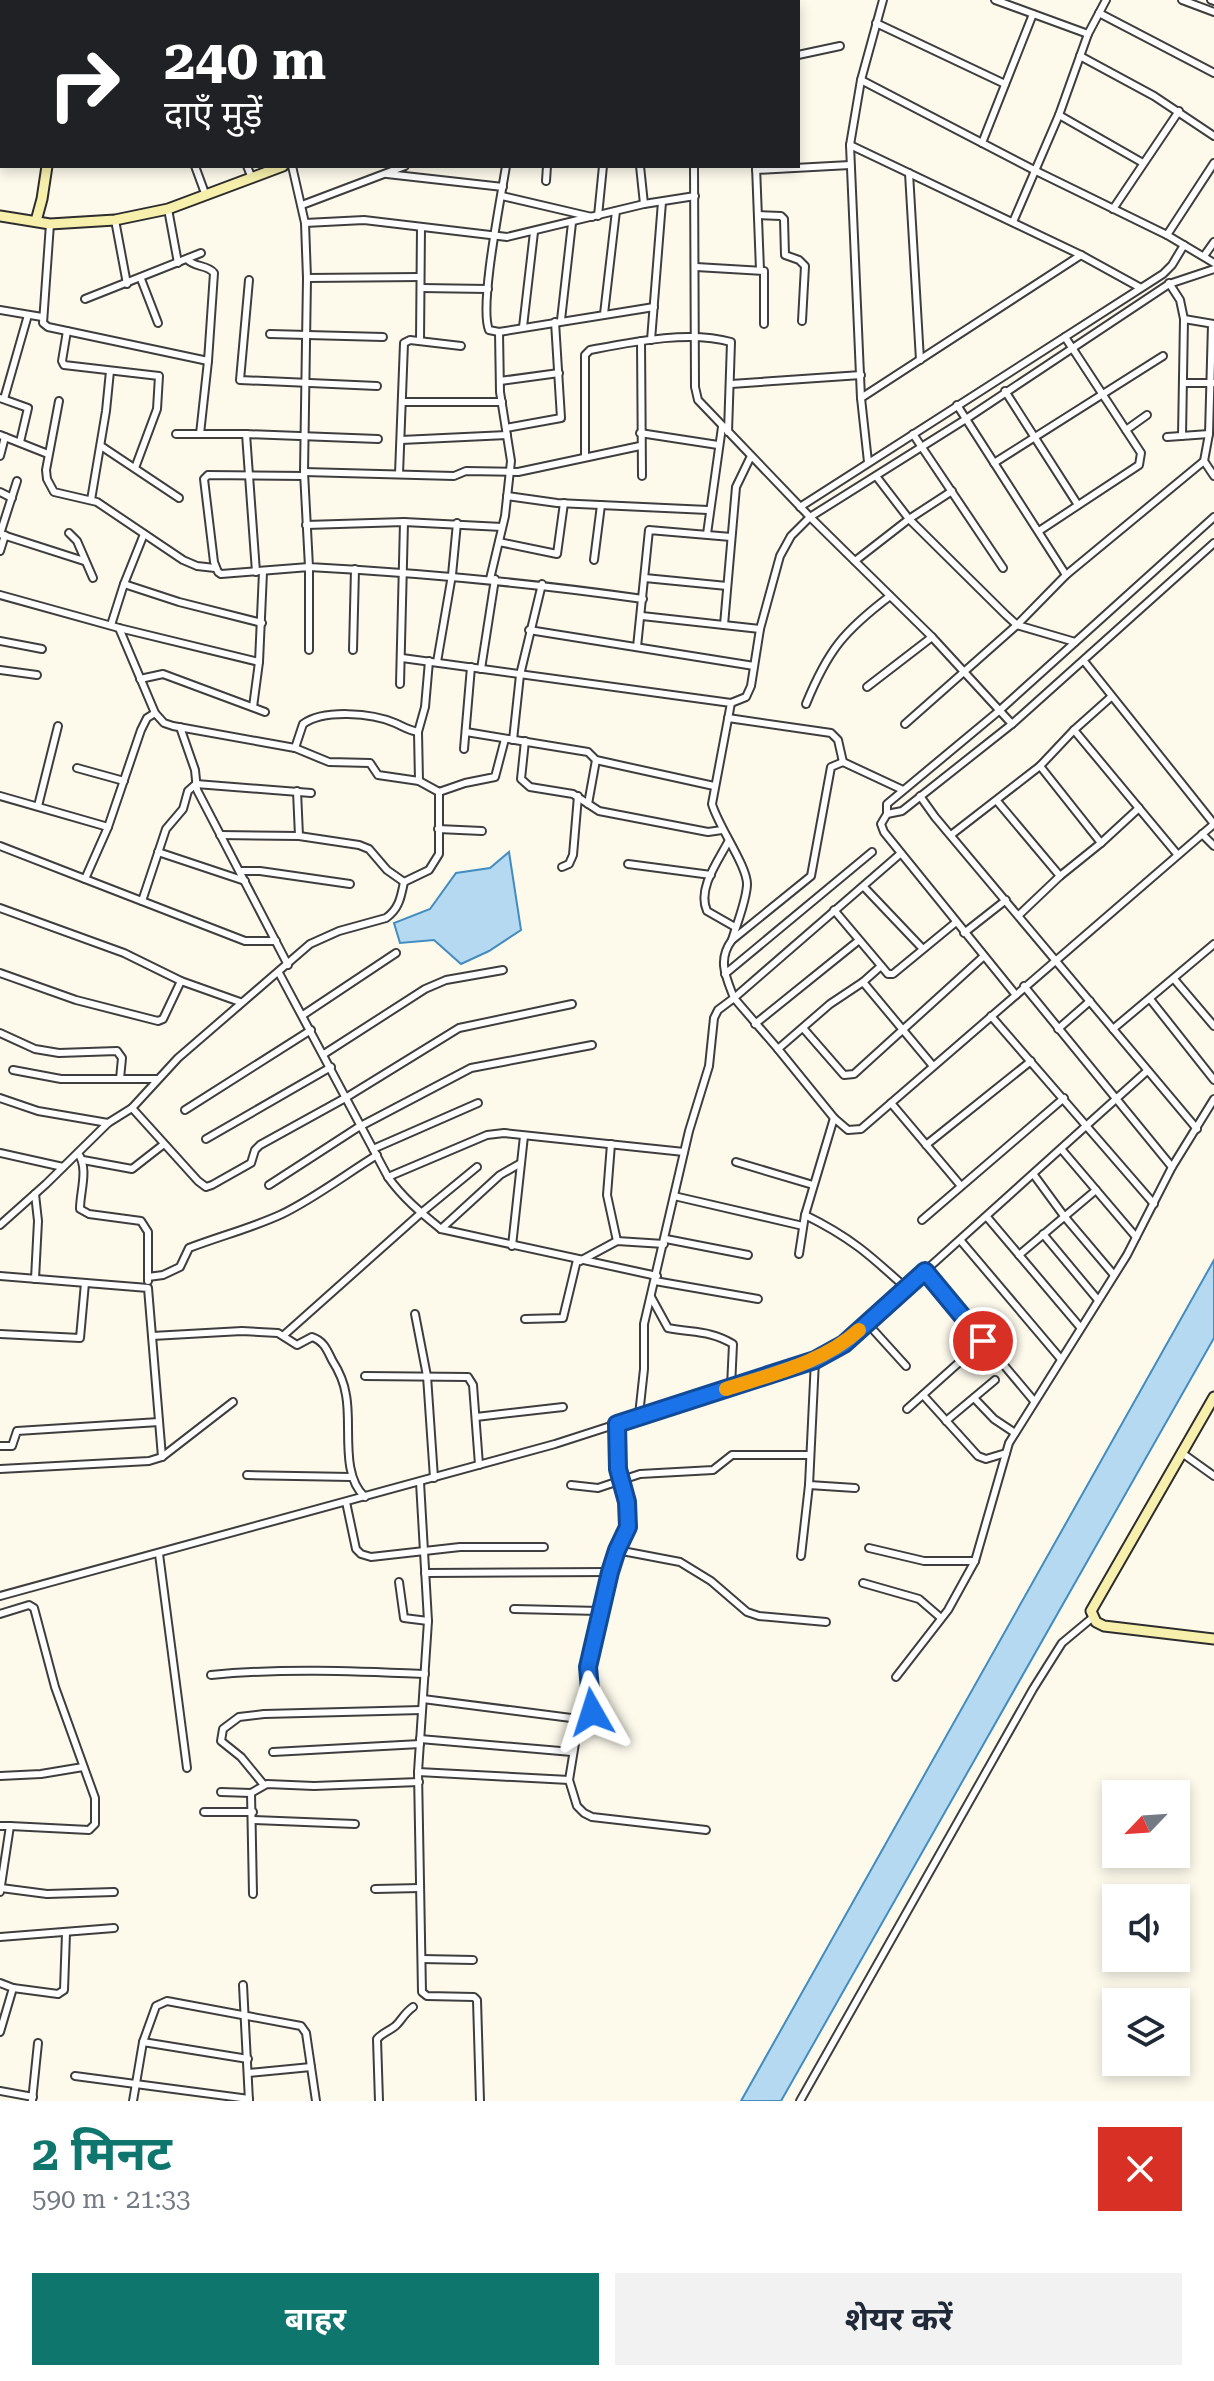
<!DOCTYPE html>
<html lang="hi">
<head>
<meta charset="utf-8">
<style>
  :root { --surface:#fff; --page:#f2f2f3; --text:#1f2937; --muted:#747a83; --accent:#0f766e }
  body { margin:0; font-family:"Roboto Serif","Noto Sans Devanagari",serif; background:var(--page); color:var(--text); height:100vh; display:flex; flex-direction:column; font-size:30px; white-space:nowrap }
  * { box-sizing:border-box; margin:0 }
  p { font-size:26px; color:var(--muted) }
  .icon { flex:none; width:44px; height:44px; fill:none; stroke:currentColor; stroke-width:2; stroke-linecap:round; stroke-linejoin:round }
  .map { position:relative; height:2101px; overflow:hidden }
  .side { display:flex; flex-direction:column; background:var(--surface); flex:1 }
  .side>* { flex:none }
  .banner { position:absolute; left:0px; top:0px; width:800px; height:168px; box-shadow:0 4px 12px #0003; background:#202124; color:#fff; overflow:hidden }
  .needle { width:52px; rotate:245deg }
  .controls { position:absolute; left:1102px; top:1780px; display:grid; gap:16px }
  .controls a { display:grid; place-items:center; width:88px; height:88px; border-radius:0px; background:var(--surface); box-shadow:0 4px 12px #0003; font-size:40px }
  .pin { position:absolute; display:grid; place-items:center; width:68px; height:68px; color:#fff; margin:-34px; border:4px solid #fff; border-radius:50%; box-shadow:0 2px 8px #0007 }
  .me { position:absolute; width:88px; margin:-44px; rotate:354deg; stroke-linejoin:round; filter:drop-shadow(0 0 6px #0008) }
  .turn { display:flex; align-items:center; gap:28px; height:168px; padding:0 32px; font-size:36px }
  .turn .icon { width:104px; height:104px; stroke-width:2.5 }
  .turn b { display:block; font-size:56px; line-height:68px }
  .round { display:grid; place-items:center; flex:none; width:84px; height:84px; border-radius:0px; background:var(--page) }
  .head { display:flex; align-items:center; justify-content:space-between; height:136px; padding:0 32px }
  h1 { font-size:48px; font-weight:700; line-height:60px; color:var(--accent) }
  .cta { display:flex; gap:16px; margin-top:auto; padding:16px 32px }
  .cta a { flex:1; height:92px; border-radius:0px; background:var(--accent); color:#fff; font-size:32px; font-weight:700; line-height:92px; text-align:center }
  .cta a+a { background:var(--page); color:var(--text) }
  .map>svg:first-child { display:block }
  .water { fill:#b5d9f0; stroke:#438cc0; stroke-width:2 }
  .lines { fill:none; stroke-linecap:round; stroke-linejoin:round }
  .street-casing { stroke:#3e3e3e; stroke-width:10 }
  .secondary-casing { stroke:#2d2d2d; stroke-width:13 }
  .street { stroke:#fff; stroke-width:6 }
  .secondary { stroke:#f7f0ad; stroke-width:9 }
  .route-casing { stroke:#114b97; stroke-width:20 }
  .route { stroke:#1a73e8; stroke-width:14 }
  .slow { stroke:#f59e0b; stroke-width:14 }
</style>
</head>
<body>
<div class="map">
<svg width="1214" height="2101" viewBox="0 0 1214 2101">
  <rect width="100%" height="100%" fill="#fdfaec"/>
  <g class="water">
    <path d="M509,852L521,930L489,951L461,964L434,940L400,943L394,923L430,909L456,873L490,868Z"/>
    <path d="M1214,1260V1338L781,2101H741Z"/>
  </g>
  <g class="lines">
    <g class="street-casing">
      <g id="street">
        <path d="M179,0L180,2"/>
        <path d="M238,0L239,2"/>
        <path d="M298,0L299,2"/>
        <path d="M412,0L413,2"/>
        <path d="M641,0L642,2"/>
        <path d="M995,0L1088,34"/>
        <path d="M1182,0L1214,12"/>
        <path d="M1211,0L1214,1"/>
        <path d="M23,2V0"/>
        <path d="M135,2V0"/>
        <path d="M768,2L773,0"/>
        <path d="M0,3H2"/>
        <path d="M1099,13L1214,73"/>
        <path d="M876,23L1005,84"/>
        <path d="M798,55L840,46"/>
        <path d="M1080,56L1154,96L1214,136"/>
        <path d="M861,80L1036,171L1167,235L1214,263"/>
        <path d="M0,104L2,96"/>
        <path d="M1059,115L1143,163"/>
        <path d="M982,143L1033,14"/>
        <path d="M850,145L1081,255L1139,287"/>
        <path d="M195,166L206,196"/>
        <path d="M247,166L251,176"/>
        <path d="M292,166L305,223L307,278L304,472L309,567C421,573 532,583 643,599"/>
        <path d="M506,166C501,198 479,306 489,330L499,332L654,307"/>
        <path d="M640,166L644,204"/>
        <path d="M694,166L695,387L698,400L810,517L932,637L1012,724"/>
        <path d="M756,166L760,270"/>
        <path d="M756,170L850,165"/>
        <path d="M909,173L920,360"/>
        <path d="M387,174L503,187"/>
        <path d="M546,181L547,166"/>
        <path d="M502,196L592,217"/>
        <path d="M302,205L405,166"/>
        <path d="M168,209L178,263"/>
        <path d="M1113,209L1179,111"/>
        <path d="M758,215L781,216L784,219L785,255L799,260L805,266L802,321"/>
        <path d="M598,216L603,166"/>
        <path d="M115,220L127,284"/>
        <path d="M1013,222L1059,115L1088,34L1106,0"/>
        <path d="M305,223L364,220L507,237L644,204L695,196"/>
        <path d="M50,224L43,323L48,327L208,361L214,273C207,264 194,268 187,259"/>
        <path d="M1167,235L1214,163"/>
        <path d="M1204,256L1214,242"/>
        <path d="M696,267L764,271V324"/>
        <path d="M307,278L420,277"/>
        <path d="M141,279L158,323"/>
        <path d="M249,280L240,380L377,386"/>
        <path d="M1169,283L1180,300L1184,319L1182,436"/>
        <path d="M421,288L488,289"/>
        <path d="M85,299L201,253"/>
        <path d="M0,310L42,317"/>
        <path d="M604,314L616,211"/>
        <path d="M1184,319L1214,324"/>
        <path d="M561,320L572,223"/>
        <path d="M523,327L534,232"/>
        <path d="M67,331L62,361L64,365L159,376L157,409L135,468"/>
        <path d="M270,334L383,337"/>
        <path d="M651,340L662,202"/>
        <path d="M420,341L421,227"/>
        <path d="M641,341L642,476"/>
        <path d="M500,381L559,373"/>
        <path d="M1183,383H1214"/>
        <path d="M731,384L861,375"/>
        <path d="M1005,391L1078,505"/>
        <path d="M0,398L28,408L20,442"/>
        <path d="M861,398L1081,255"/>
        <path d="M4,399L28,315"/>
        <path d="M59,401L46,470L47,479L54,492L97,502L183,560L197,566L215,568"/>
        <path d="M403,402H502"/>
        <path d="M957,405L1066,575"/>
        <path d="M506,428L561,418L555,322"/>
        <path d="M1126,430L1147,415"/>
        <path d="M640,433L718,445"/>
        <path d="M176,434H246L378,439"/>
        <path d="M200,434L208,361"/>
        <path d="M246,434L256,572"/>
        <path d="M913,434L1003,568"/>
        <path d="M0,435L48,454"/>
        <path d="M1167,437L1209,434"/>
        <path d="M401,440L507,435"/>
        <path d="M101,446L179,498"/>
        <path d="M0,456L5,437"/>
        <path d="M585,457V355L590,350C632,342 689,330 731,342L728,432"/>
        <path d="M1204,461L1214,476"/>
        <path d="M868,462L861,398L850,145L861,80L883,0"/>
        <path d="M994,463L1163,356"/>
        <path d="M304,472L454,476L466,471L518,472L640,446"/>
        <path d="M399,474L404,343L410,340L461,346"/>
        <path d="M304,476L208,475L204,479L214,562L218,572L221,574L309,567V650"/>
        <path d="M876,476L909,519L1006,615L1017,625L1075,642"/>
        <path d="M0,492L12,498"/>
        <path d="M507,496L557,503L708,510"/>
        <path d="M91,500L106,411L110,371"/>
        <path d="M800,507L1163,274L1172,265L1184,245"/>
        <path d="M306,525L404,522L502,527"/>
        <path d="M1039,531L1139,465L1141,453L1065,337"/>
        <path d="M69,533L77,541L93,578"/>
        <path d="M0,534L84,561"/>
        <path d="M0,534L17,481"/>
        <path d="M707,534L722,427"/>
        <path d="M499,542L557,554L564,503"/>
        <path d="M0,551L5,535"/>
        <path d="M594,560L601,505"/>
        <path d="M855,561L909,519L952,491"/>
        <path d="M645,578L727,586"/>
        <path d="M490,579L505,516L511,461L500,392L499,332"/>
        <path d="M124,584L179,602L262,623"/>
        <path d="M0,595L119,628L259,662"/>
        <path d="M642,616L760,629"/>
        <path d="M111,625L124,584L144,534"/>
        <path d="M724,625L736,487L751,456"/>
        <path d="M119,628L155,713L164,723L173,726L295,748L329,762L370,763L378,775L419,781L439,792L465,783L495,777L505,739"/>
        <path d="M529,630L754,666"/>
        <path d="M0,641L42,649"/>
        <path d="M637,647L649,530L731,537"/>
        <path d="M353,650L355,569"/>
        <path d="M402,658L731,703L712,804C718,826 748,867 747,885C746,902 737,923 732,940"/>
        <path d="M1084,661L1214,824"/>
        <path d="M437,662L452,575L457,523"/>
        <path d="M481,669L495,579"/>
        <path d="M0,670L37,675"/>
        <path d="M140,679L163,674L265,712"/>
        <path d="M400,684L404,522"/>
        <path d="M867,687L932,637"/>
        <path d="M731,703L746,697L751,686L760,629L780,556L791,536L810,517L966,419L1169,284L1214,269"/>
        <path d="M806,704C828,650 844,631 890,596"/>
        <path d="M253,707L259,662L263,572"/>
        <path d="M728,718L831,733L838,740L843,762"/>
        <path d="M905,724L1017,625L1066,575L1204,461L1209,434L1212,324"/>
        <path d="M180,727L195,770L197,790L288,965"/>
        <path d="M1074,730L1177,854"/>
        <path d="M466,732L588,752L596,760L714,786"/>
        <path d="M513,740L520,675L542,584"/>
        <path d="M525,741L521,779L530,787L573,794L599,811L708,832L722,830"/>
        <path d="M295,748L303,724C324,709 372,713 395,723C404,727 408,730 418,732"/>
        <path d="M464,749L471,667"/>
        <path d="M77,768L124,781"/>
        <path d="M419,781L418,732L425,707L429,661"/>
        <path d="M297,791L299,836"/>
        <path d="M0,796L108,827L85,879L0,846"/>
        <path d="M920,796L935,817L1197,1129"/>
        <path d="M997,801L1060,876L1101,843L1040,766"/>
        <path d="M588,804L596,760"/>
        <path d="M38,806L58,726"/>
        <path d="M887,814L902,811L1012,724L1214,543"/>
        <path d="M108,827L141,730L147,718L155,713"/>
        <path d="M438,829L482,831"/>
        <path d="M1202,834L1214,846"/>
        <path d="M220,835L299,836L359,845L369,849L387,870L404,882"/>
        <path d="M951,835L1040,766L1074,730L1111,697"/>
        <path d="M728,842C718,861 697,889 707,911L735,927"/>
        <path d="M1101,843L1139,808"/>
        <path d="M158,852L245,881"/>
        <path d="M900,854L734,998L778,1049L830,1004L863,982L933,1066"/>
        <path d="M628,864L711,875"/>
        <path d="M562,867L569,864L573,855L578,796"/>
        <path d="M240,871H260L350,884"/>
        <path d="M85,879L245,941H276"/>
        <path d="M864,887L922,948"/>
        <path d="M142,901L166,829L183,809L188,791L196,784L311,793"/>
        <path d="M0,908L124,953L181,981L240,1002"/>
        <path d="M834,910L888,974H893L955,923"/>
        <path d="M1019,915L1060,876"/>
        <path d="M964,933L1006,900"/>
        <path d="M0,973L76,1000L158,1021L163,1019L181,981"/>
        <path d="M279,973L388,1177C403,1198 420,1212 441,1229L657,1276"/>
        <path d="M725,974L872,852"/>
        <path d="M1174,979L1214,1026"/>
        <path d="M863,982L881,966"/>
        <path d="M1024,986L1172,1167"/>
        <path d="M1016,995L884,832L881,824L887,814V804L1000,710L1214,517"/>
        <path d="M1150,999L1214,1080"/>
        <path d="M303,1015L396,953"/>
        <path d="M991,1016L1154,1204"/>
        <path d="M755,1024L858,941"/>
        <path d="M803,1028L844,1075L854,1074L984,956"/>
        <path d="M1058,1029L1090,1001"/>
        <path d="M1113,1029L1214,944"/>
        <path d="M0,1033L35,1049L59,1053L117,1051L122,1058L120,1079"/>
        <path d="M778,1049L834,1118"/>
        <path d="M324,1054L425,989L446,980L503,970"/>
        <path d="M13,1070L61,1079H157"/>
        <path d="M0,1098L38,1111L108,1123"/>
        <path d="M891,1103L961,1186"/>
        <path d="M132,1108L198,1181L206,1187L212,1185L251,1163L255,1150L260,1145L347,1097L459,1028L572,1004"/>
        <path d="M185,1110L311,1030"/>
        <path d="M206,1139L331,1067"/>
        <path d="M611,1144L607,1195L617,1241"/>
        <path d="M926,1145L1031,1061"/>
        <path d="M373,1149L478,1103"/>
        <path d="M1062,1150L1136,1237"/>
        <path d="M0,1153L63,1167"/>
        <path d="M78,1153C89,1169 80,1191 80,1209L89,1214L141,1221L148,1232V1281"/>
        <path d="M83,1160L132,1169L164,1144"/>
        <path d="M736,1162L813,1185"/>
        <path d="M1034,1175L1064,1216L1114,1275"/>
        <path d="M388,1177L487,1135L504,1133L684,1152"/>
        <path d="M269,1185L357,1128L471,1068L592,1045"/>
        <path d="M674,1196L803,1226"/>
        <path d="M805,1215C850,1237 870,1255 906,1288"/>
        <path d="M987,1217L1080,1327"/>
        <path d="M922,1220L1064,1098"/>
        <path d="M0,1225L46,1184L108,1123L132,1108L178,1058L310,944L339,931L386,918C399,909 401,897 404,882L429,870L439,854V792"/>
        <path d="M441,1229L500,1175L521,1163"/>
        <path d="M1043,1234L1098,1300"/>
        <path d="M666,1239L748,1255"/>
        <path d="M961,1241L1060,1358"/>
        <path d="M512,1246L524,1136"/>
        <path d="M799,1254L805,1215L834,1118L848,1130L861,1129L1214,824"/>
        <path d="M1019,1255L1096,1190"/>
        <path d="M580,1261L617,1241L664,1244"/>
        <path d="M925,1271L1034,1401"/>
        <path d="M0,1276L148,1288L162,1457"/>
        <path d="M148,1277L163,1275L180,1267L189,1248C220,1236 252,1228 282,1214C315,1198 346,1174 377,1155"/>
        <path d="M35,1279L38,1221L35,1194"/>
        <path d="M655,1281L758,1299"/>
        <path d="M651,1297L668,1328C692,1333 710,1330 733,1344L731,1387"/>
        <path d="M415,1314L427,1376L434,1478"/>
        <path d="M525,1319L563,1318L577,1260"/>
        <path d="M867,1323L906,1366"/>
        <path d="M0,1334L80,1338L85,1283"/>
        <path d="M284,1335L421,1213L477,1167"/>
        <path d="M152,1336L242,1331L278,1333L297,1345L312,1337C324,1341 327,1350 332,1360C339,1371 344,1382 346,1395C352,1425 340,1475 365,1497"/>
        <path d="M365,1376L468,1377L473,1385L479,1465"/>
        <path d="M923,1395L978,1456L986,1459L1006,1453"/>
        <path d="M974,1398L994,1419L1015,1433"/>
        <path d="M907,1409L983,1341"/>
        <path d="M639,1415L644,1369V1324L689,1131L709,1066L714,1018L718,1010L734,998C726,977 717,960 732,940L811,876L831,767L843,762L903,790"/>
        <path d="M476,1417L563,1407"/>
        <path d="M946,1421L995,1380"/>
        <path d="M617,1424L618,1469L627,1502L628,1527L617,1550L610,1572L588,1667L592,1712L579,1719L569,1780L577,1806L584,1813L592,1817L706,1830"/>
        <path d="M0,1446H12L17,1431L159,1422"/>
        <path d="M1182,1453L1214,1476"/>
        <path d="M0,1469L149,1461L162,1457L233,1402"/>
        <path d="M247,1475L351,1477"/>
        <path d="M420,1482L428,1621L418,1772L422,1992L427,1996L474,1997L477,2000L480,2101"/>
        <path d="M571,1485L598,1488L640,1474L713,1470L732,1455H809"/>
        <path d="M809,1485L855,1488"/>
        <path d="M346,1502L356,1549L361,1554L371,1557L460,1547H544"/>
        <path d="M869,1548L924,1561H975"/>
        <path d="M617,1550L680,1562L711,1581L747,1612L759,1616L826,1622"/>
        <path d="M159,1554L187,1768"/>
        <path d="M801,1556L809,1485L815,1360"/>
        <path d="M425,1573L610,1572"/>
        <path d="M399,1582L404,1618L428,1621"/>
        <path d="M863,1583L919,1599L941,1618"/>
        <path d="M0,1596L555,1444L815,1360L844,1344L1147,1071"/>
        <path d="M514,1609L600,1611"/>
        <path d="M0,1614L29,1605L34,1608L55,1687L95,1798V1824L89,1830L10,1826"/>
        <path d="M211,1675C282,1668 353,1671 425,1674"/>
        <path d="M896,1677L948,1610L975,1561L1009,1443L1127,1255L1172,1167L1214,1099"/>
        <path d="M423,1699L579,1719"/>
        <path d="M420,1739L572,1752"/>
        <path d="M273,1752L420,1744"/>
        <path d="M418,1772L569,1780"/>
        <path d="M0,1776L41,1774L83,1767"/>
        <path d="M264,1785L241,1757L221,1741L223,1729L239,1717L264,1714L422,1710"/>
        <path d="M221,1792L251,1793L267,1784L314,1786L419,1782"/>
        <path d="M251,1793L253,1894"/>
        <path d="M204,1812H253"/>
        <path d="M253,1820L355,1824"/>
        <path d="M0,1826H10L0,1892"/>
        <path d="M1,1888L47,1894L114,1892"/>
        <path d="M375,1889L420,1888"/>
        <path d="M0,1937L114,1928"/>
        <path d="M422,1959L473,1960"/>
        <path d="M0,1983L13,1988L0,2032"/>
        <path d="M243,1985L249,2101"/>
        <path d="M13,1988L58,1994L64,1990L66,1933"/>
        <path d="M143,2042L248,2059"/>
        <path d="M249,2073L311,2067"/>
        <path d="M75,2076L249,2099"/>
        <path d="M0,2091L33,2097"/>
        <path d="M32,2101L38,2043"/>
        <path d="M133,2101L143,2042L156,2006L167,2001L301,2026L306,2033L316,2101"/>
        <path d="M379,2101L377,2039C382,2033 387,2032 394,2027C401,2022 403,2014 413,2007"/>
        <path d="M800,2101L1033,1689L1062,1643L1092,1618"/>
      </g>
    </g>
    <g class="secondary-casing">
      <g id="secondary">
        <path d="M39,2V0"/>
        <path d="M54,2V0"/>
        <path d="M629,2L632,0"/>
        <path d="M0,122L2,119"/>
        <path d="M0,216L50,224L115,220L168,209L283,166"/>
        <path d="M36,221L42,199L47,166"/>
        <path d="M1214,1397L1091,1611L1096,1622L1104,1626L1214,1639"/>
      </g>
    </g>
    <use href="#street" class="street"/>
    <use href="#secondary" class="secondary"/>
  </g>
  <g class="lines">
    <g class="route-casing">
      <path id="route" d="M592,1712L588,1667L610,1572L617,1550L628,1527L627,1502L618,1469L617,1424L815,1360L844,1344L925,1271L983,1341"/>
    </g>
    <use href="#route" class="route"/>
    <path class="slow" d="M726,1389C772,1374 823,1363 859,1330"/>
  </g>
</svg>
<div class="controls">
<a><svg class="needle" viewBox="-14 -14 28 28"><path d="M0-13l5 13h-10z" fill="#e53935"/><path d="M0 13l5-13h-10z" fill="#747a83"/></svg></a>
<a><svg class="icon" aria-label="sound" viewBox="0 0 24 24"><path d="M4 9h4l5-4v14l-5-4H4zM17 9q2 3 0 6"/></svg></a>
<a><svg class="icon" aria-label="layers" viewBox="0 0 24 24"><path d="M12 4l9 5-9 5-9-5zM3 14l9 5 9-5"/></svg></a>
</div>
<div class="pin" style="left:983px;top:1341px;background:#d93025"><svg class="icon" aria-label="arrive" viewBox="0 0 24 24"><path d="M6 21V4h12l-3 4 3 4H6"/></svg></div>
<svg class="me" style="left:592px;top:1712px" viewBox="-20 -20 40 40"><path d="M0-17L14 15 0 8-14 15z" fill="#1a73e8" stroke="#fff" stroke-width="4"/></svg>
<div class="banner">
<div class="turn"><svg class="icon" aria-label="right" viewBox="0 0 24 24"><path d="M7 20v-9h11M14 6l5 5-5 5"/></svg><div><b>240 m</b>दाएँ मुड़ें</div></div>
</div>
</div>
<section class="side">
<div class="head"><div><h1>2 मिनट</h1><p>590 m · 21:33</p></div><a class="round" style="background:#d93025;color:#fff"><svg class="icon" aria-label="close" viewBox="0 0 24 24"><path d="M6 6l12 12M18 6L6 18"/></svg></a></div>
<div class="cta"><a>बाहर</a><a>शेयर करें</a></div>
</section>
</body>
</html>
